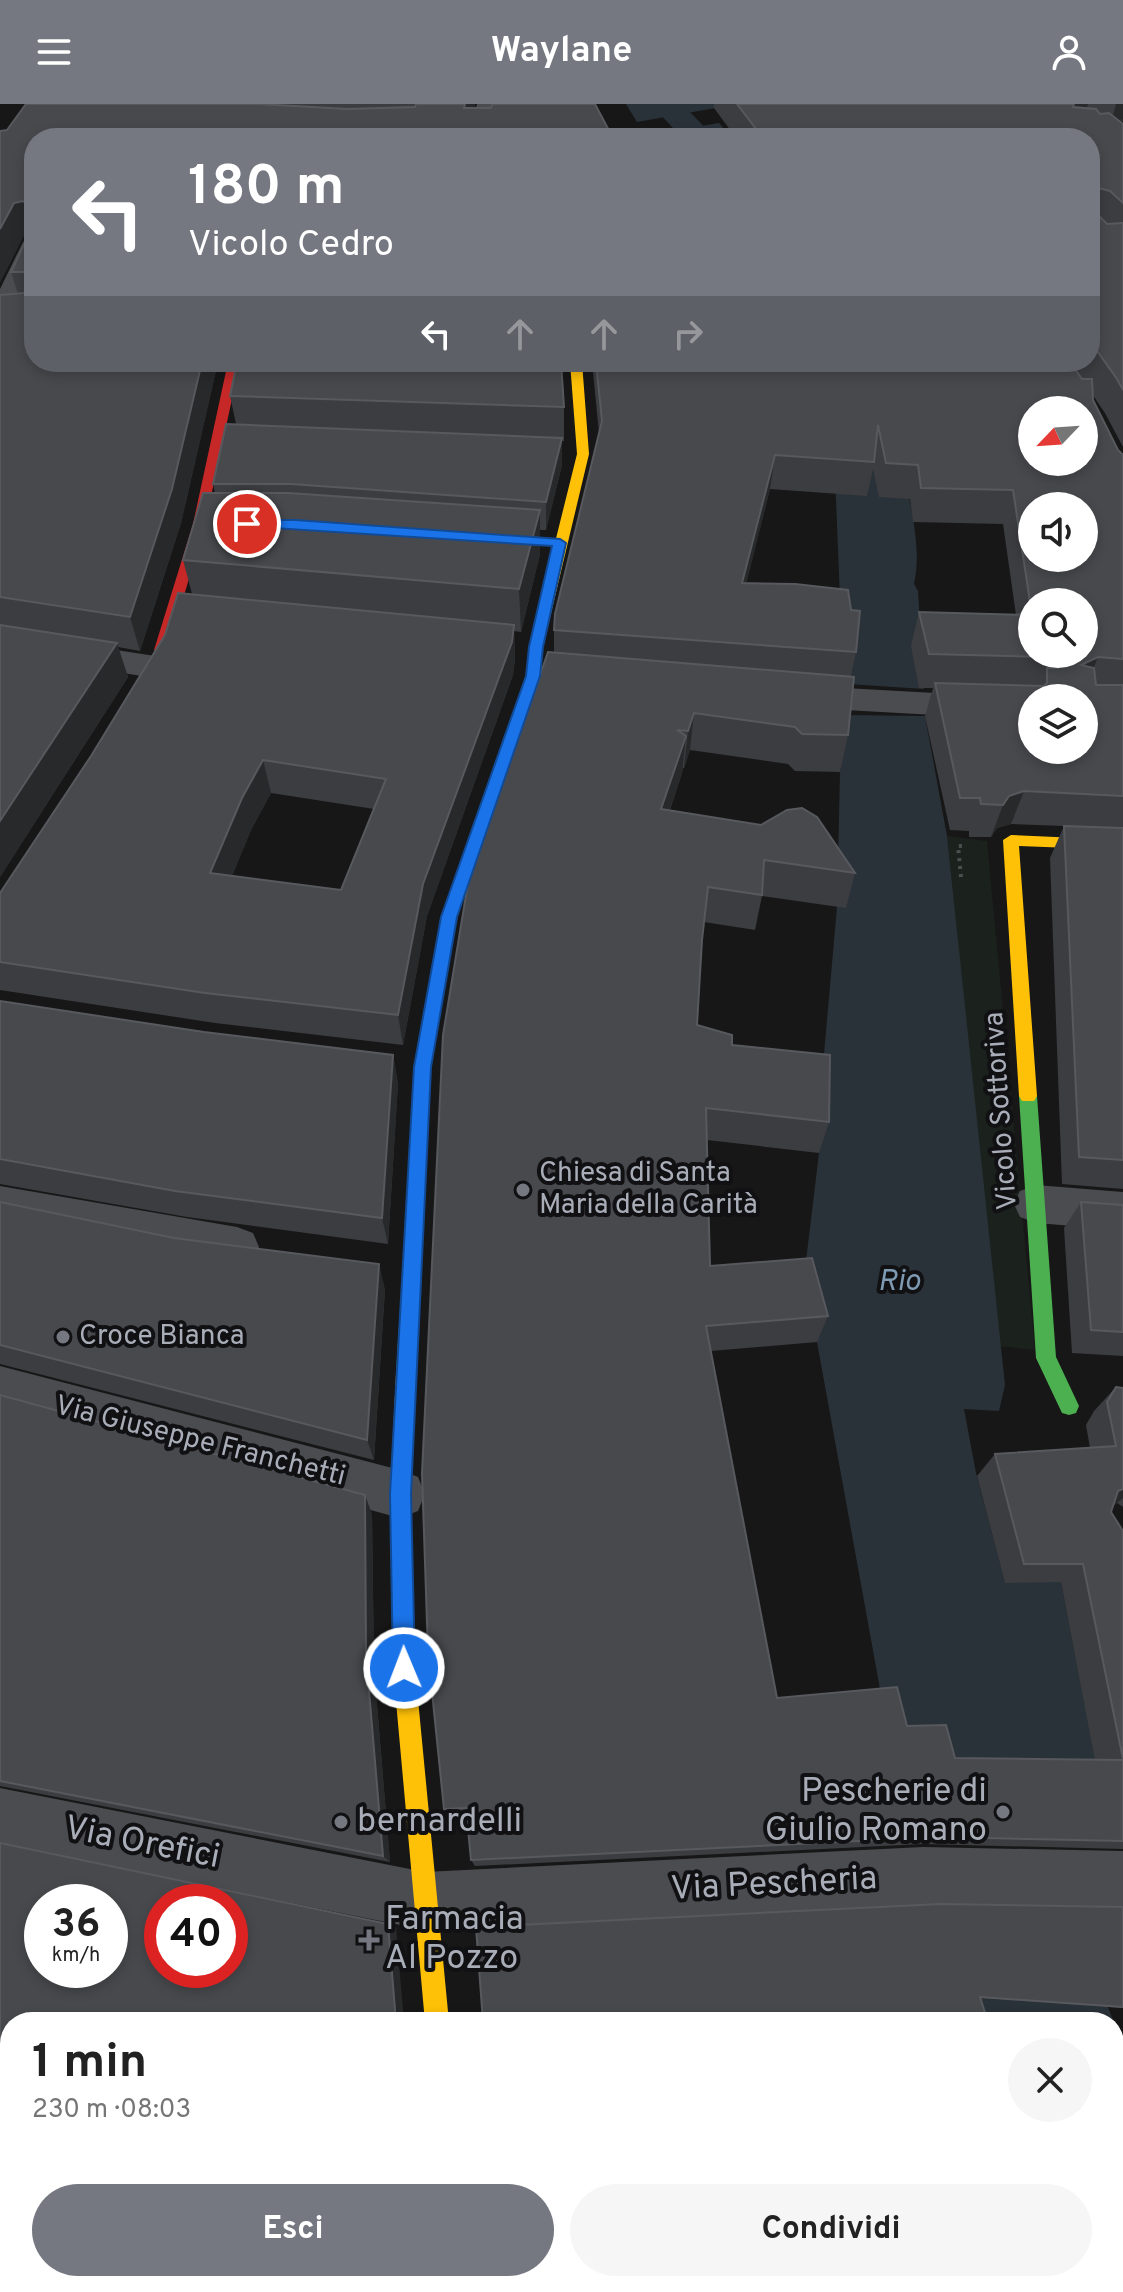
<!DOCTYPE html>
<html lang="it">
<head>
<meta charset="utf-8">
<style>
  :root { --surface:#fff; --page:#f6f6f6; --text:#222; --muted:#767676; --accent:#757880 }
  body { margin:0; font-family:Overpass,sans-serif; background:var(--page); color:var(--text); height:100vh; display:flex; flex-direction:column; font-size:30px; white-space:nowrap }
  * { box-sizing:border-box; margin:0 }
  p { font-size:26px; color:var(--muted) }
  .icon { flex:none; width:44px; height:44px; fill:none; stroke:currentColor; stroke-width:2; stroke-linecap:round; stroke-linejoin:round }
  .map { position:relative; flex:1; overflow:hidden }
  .panel { position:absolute; left:0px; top:1908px; width:1124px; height:280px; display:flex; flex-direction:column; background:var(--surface); border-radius:32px 32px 0 0; box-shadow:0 4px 12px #0003 }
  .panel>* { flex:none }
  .guide { position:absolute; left:24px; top:24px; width:1076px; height:244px; border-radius:32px; box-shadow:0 4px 12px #0003; background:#757880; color:#fff; overflow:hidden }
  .needle { width:52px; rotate:245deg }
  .tools { position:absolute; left:1018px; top:292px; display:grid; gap:16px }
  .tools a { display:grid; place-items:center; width:80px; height:80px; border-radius:50%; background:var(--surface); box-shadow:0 4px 12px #0003; font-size:40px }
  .speed { position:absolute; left:24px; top:1780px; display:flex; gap:16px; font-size:40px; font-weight:700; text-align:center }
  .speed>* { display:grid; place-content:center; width:104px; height:104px; border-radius:50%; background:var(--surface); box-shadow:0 4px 12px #0003; line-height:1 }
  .speed small { font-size:20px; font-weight:400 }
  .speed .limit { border:12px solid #d22; background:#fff; color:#111 }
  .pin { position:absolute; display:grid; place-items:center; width:68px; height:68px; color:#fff; margin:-34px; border:4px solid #fff; border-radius:50%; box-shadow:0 2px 8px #0007 }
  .me { position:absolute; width:88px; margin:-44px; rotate:359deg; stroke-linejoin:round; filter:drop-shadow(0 0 6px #0008) }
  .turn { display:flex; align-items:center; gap:28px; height:168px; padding:0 32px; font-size:36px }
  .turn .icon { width:104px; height:104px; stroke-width:2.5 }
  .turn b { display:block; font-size:56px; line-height:68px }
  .lanes { display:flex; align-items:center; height:76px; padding:0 32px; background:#0003; justify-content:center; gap:40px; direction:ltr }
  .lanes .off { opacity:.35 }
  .round { display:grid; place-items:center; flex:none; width:84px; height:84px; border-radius:42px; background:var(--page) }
  .summary { display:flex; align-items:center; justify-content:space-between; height:136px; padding:0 32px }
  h1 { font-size:48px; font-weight:700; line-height:60px }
  .button { display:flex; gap:16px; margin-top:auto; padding:16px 32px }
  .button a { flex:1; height:92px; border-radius:48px; background:var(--accent); color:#fff; font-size:32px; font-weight:700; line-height:92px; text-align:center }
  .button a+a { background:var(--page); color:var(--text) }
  header { display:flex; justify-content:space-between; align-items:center; height:104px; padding:0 32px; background:var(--accent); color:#fff; font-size:36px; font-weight:700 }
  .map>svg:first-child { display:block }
  .green { fill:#1b211c }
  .water { fill:#2a3239 }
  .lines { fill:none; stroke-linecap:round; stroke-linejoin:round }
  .canal { fill:#2a3239; fill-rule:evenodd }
  .path { stroke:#4d4e52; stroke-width:4; stroke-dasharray:3 5; stroke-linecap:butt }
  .street { fill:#4b4c50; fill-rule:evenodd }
  .fast { fill:#4caf50; fill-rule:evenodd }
  .slow { fill:#ffc107; fill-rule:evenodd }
  .jam { fill:#c62828; fill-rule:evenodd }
  .wall { fill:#3c3d40; fill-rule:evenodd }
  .shaded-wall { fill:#28292a }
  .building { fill:#48494d; stroke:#57595e; stroke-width:2; fill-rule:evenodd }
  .route { fill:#1a73e8; stroke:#114b97; stroke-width:2 }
  .poi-dot { fill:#757880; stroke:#111113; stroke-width:3 }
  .labels { text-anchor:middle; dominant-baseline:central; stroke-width:8; stroke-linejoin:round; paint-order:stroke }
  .street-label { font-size:28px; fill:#a8adb8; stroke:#111113 }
  .poi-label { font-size:28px; fill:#a8adb8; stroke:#111113; text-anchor:start }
  .water-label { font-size:30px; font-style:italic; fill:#7f9bb3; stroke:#111113 }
  .near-poi-label { font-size:34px; fill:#a8adb8; stroke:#111113; text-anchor:start }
  .near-street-label { font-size:34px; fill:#a8adb8; stroke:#111113 }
</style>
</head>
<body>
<header><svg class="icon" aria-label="menu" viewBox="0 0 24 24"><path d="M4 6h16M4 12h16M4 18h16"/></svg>Waylane<svg class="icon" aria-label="person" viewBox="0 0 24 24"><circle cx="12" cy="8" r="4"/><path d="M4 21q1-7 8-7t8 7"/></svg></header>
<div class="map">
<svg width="1123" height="2188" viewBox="0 0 1123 2188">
  <rect width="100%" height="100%" fill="#171717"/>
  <path class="green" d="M947,732L987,737L1035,1246L999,1242Z"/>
  <g class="water">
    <path d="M626,0H720L721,3L637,18Z"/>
    <path d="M719,19L732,34L663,33L667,32L665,28Z"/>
    <path d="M834,345L901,355C908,394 923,441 914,480L918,487L924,585L848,580L841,520Z"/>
    <path d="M846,611L925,612L947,732L1005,1281L999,1307L964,1305L976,1369L1005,1478H1061L1098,1667H999L891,1634L882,1596L817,1238L803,1182L819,1049L821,984L837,803L840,668Z"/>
    <path d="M960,1893L1107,1901L1114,1918H967Z"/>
    <path d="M1114,1919L1123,1944V2188H1050L1047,2178H1114Z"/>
  </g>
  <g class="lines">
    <path class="canal" d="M676,2L687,5L715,34H682L661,11L665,5Z"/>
    <path class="path" d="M961,773L958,742H964"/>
    <g class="street">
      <path d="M477,0H499L490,34H468Z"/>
      <path d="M34,133V167L13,213L9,219L0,221V185L22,140L25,135Z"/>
      <path d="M0,528L155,552L167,555L172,563L167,571L155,574L0,550Z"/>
      <path d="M791,581L935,589L1032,590L1045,594H1032V612L935,611L791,603L779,600L774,592L779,584Z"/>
      <path d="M1036,1081L1123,1088V1126L1036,1119L1020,1113L1014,1100L1020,1087Z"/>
      <path d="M0,1082L237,1123L253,1129L259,1143L253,1157L237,1163L0,1120Z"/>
      <path d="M0,1262L400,1366L418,1373L425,1390L418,1407L400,1414L0,1306Z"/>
      <path d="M0,1684L425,1768L923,1743L1123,1747V1805L923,1801L425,1826L0,1740Z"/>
      <path d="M429,2178H495L496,2188H430Z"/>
    </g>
    <g class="fast">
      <path d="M446,826L454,832L431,963L416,1270L413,1276L406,1279L399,1276L396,1270L415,963L438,832Z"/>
      <path d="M1028,985L1034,987L1037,992L1056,1253L1079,1302L1076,1309L1069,1311L1062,1309L1036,1254L1019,992L1022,987Z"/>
    </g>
    <g class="slow">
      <path d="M570,258H582L589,350L543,543L540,572L457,813L454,832L446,838L438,832L441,813L526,572L529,543L577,350Z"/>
      <path d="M1011,731L1123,736V746L1019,742L1037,992L1034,997H1022L1019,992L1003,736Z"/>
      <path d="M406,1261L413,1264L416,1270L410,1390L415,1564L449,1918H425L393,1564L390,1390L396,1270L399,1264Z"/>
    </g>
    <path class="jam" d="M228,258H240L205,420L168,546L161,550L154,546L193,420Z"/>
  </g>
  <g class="wall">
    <path d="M26,0H475L474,4L34,258H218L181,419L140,547L118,543L128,573L0,773V191L18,190L11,168L27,134V132H24L7,26Z"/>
    <path d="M714,0H1123V17L1120,18L1123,20V343L1105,309L1092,290L1093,296L1118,346L1123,351V1085L1062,1080L1050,754L1064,722L1011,720L997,724L991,733H969V727L950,726L925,612L933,584H919L911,542L919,508L1016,511L1003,420L913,418L910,395L879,393L873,365L867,392L770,385L746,479L856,548L851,572L848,631L840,668L795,667L788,660L690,646L684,664H683L682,669L670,706L855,769L846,804L762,792L755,826L704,818L702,836L697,921L732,941L829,1018L819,1049L707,1036L710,1162L828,1212L817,1238L711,1247L777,1594L907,1622L955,1654L1095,1656L1061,1478L1005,1479L977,1372L995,1350L1090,1344L1086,1321L1094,1307L1116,1283L1123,1284V1403L1117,1399L1114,1401L1111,1408L1123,1427V1745L923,1740L475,1762L471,1756L467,1713L449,1714L444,1705L554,548V526L599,329L592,258H1070L1082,275L1071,258H1090V34H736L714,4Z"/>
    <path d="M230,292L564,303V337H562V361L546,426H540V450L521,528L514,527L515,555L513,571L427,812L403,941L215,919L0,886V789L91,652L192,490L183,456L215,389L213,380L236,320ZM271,689L374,705L341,786L232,772L251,726Z"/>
    <path d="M0,897L204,928L393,951L398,980L388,1140L187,1113L0,1080Z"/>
    <path d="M0,1098L385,1185L374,1356L0,1260Z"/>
    <path d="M1081,1098L1123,1101V1252L1072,1249L1064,1124Z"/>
    <path d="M0,1291L372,1410L374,1564L390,1758L0,1682Z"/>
    <path d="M1123,1803V1904L981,1894L483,1918Z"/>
    <path d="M0,2067L10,2069V2178H409V2188H0Z"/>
    <path d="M956,2178H1069L1072,2188H959Z"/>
  </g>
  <g class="shaded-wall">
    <path d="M465,0H475L466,34L464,4Z"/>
    <path d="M1074,0H1088L1081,24L1067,27Z"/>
    <path d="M1116,0H1123V15L1122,17L1111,19Z"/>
    <path d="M23,97L33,130L24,132L0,179V125L14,99Z"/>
    <path d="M202,258H218L181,419L140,547L130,513Z"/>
    <path d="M562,334V361L546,426V398Z"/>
    <path d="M775,351L770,385L738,513L742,479Z"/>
    <path d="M540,406V450L521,528L519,485Z"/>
    <path d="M514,521L515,555L513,571L427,812L403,941L398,911L423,780Z"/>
    <path d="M117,539L128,573L0,773V717Z"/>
    <path d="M1098,553L1084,587L1081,561Z"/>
    <path d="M694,609L690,646L684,664L688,627Z"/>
    <path d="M686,632L682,669L658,741L661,705Z"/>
    <path d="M263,656L271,689L251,726L220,801L210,769L242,694Z"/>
    <path d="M1024,687L1011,720L997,724L991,733L1003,701L1009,692Z"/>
    <path d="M393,951L398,980L388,1140L382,1114Z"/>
    <path d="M379,1160L385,1185L374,1356L367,1336Z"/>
    <path d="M1123,1385V1394L1117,1399L1095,1408L1118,1387Z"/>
    <path d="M365,1391L372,1410L374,1564L390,1758L383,1752L366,1551Z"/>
    <path d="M388,1820L396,1823L404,1918H396Z"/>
    <rect x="401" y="2178" width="8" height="10"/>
  </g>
  <g class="building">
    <path d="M26,0H259L347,5L415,3L416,0H465L464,4H491L492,0H595L613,34H34V258H202L172,385L130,513L0,493V191L24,189L26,186V168H11L27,134V100L23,97L14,99L0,125V27L7,26Z"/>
    <path d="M737,0H1074L1073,3L1096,5L1100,10L1109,9L1123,20V99L1110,87L1098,84V111L1107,120L1123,119V286L1117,275L1090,237V34H763Z"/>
    <path d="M237,258H561L564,303L230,292Z"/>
    <path d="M596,258H1070L1082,275H1092L1093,296L1118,346L1123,351V555L1098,553L1081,561L1094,564L1096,581H1123V692L1024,687L1009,692L1003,701L981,700L980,694H960L935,579L1044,582L1047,579V564H1058L1060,559L1044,553L929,550L919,508L1032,511V550H1084V498H1032V511L1013,386L921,384L918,361L886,359L878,321L874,358L775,351L742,479L795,480L848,486L851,506L860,507L856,548L554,526L555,510L602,317ZM1032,306H1084V358H1032ZM1032,402H1084V454H1032ZM1032,594H1084V646H1032Z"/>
    <path d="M226,320L562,334L546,398L291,380H213Z"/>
    <path d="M203,389H288L540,406L519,485L183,456Z"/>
    <path d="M178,489L514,521L512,538L423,780L398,911L205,889L0,858V789L91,652L165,531ZM263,656L386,675L341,786L210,769L242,694Z"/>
    <path d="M0,521L117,539L0,717Z"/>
    <path d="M548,548L854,573L848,631L802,630L795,623L694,609L688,627L677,626L686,632L661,705L761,721L787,706L802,704L817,713L855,769L764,756L762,791L708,783L702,836L697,921L732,931V941L830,951L829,1018L706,1004L710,1162L812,1154L828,1212L706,1222L777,1594L897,1583L907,1622L946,1621L955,1654L1123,1656V1737L941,1733L471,1756L466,1704L444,1705L428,1549L422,1369L443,931L468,779Z"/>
    <path d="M1064,722L1123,724V1056L1079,1053Z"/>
    <path d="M0,897L204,928L393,951L382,1114L175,1087L0,1055Z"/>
    <path d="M0,1098L174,1134L379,1160L367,1336L0,1241Z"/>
    <path d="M1081,1098L1123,1101V1228L1091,1226Z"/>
    <path d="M1116,1283L1123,1284V1385L1118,1387L1111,1408L1123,1427V1655L1083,1460H1024L995,1350L1116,1342L1107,1298Z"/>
    <path d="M0,1291L365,1391L366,1551L383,1752L0,1677Z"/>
    <path d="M0,1739L388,1820L396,1918H10V1998L0,1993ZM42,1798H110V1866H42ZM162,1798H230V1866H162Z"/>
    <path d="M941,1800L1123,1803V1903L980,1893L988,1918H483L476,1823Z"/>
    <path d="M0,2082L10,2084V2178H401V2188H0Z"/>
    <path d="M504,2178H765L766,2188H504Z"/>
    <path d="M975,2178H1069L1072,2188H977Z"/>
  </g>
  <path class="route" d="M247,416H296L560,435L566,439L543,543L540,572L457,813L431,963L411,1390L415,1564L412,1572L404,1575L396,1572L393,1564L390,1390L414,963L441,813L526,572L529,543L552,442L243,422L241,420Z"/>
  <g class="poi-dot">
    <circle cx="523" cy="1086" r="8"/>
    <circle cx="63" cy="1233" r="8"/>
    <circle cx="1003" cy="1708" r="8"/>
    <circle cx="341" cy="1718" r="8"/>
    <path d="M365 1824h8v8h8v8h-8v8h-8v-8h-8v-8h8z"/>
  </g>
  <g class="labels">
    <g class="street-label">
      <text transform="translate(1002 1007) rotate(-94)">Vicolo Sottoriva</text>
      <text transform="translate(200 1338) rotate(14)">Via Giuseppe Franchetti</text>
    </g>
    <g class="poi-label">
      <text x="539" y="1070">Chiesa di Santa<tspan x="539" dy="32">Maria della Carità</tspan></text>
      <text x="79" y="1233">Croce Bianca</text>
    </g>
    <g class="water-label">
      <text x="899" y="1178">Rio</text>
    </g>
    <g class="near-poi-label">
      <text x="987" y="1688" text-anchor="end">Pescherie di<tspan x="987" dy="39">Giulio Romano</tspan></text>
      <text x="357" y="1718">bernardelli</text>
      <text x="385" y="1816">Farmacia<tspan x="385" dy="39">Al Pozzo</tspan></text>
    </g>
    <g class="near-street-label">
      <text transform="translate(142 1740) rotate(11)">Via Orefici</text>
      <text transform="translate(774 1781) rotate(-3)">Via Pescheria</text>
    </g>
  </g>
</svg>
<div class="tools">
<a><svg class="needle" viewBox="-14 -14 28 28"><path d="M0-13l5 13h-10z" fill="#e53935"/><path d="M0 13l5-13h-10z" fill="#767676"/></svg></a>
<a><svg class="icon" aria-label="sound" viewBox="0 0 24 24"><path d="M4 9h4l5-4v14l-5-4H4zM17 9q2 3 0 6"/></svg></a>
<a><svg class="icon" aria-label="search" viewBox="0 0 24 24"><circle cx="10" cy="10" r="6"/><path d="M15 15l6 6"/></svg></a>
<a><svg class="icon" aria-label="layers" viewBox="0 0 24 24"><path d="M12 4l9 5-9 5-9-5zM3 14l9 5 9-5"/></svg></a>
</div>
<div class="speed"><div>36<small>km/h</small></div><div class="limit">40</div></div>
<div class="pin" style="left:247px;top:420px;background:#d93025"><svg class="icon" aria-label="arrive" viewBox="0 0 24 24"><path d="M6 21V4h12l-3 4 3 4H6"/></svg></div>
<svg class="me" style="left:404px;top:1564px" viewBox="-20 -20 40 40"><circle r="17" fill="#1a73e8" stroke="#fff" stroke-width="3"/><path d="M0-11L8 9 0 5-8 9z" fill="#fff"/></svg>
<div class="guide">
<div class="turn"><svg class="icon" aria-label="left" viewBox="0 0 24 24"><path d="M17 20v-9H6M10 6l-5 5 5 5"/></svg><div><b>180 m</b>Vicolo Cedro</div></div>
<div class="lanes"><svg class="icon" aria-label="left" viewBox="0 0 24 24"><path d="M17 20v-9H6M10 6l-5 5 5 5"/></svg><svg class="icon off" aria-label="ahead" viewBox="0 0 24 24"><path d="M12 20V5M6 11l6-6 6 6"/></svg><svg class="icon off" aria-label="ahead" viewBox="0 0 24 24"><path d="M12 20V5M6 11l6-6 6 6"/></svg><svg class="icon off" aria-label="right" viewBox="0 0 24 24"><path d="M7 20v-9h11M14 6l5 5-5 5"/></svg></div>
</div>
<section class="panel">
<div class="summary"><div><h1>1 min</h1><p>230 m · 08:03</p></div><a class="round"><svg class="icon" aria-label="close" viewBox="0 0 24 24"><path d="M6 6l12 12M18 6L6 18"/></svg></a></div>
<div class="button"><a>Esci</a><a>Condividi</a></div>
</section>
</div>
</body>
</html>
